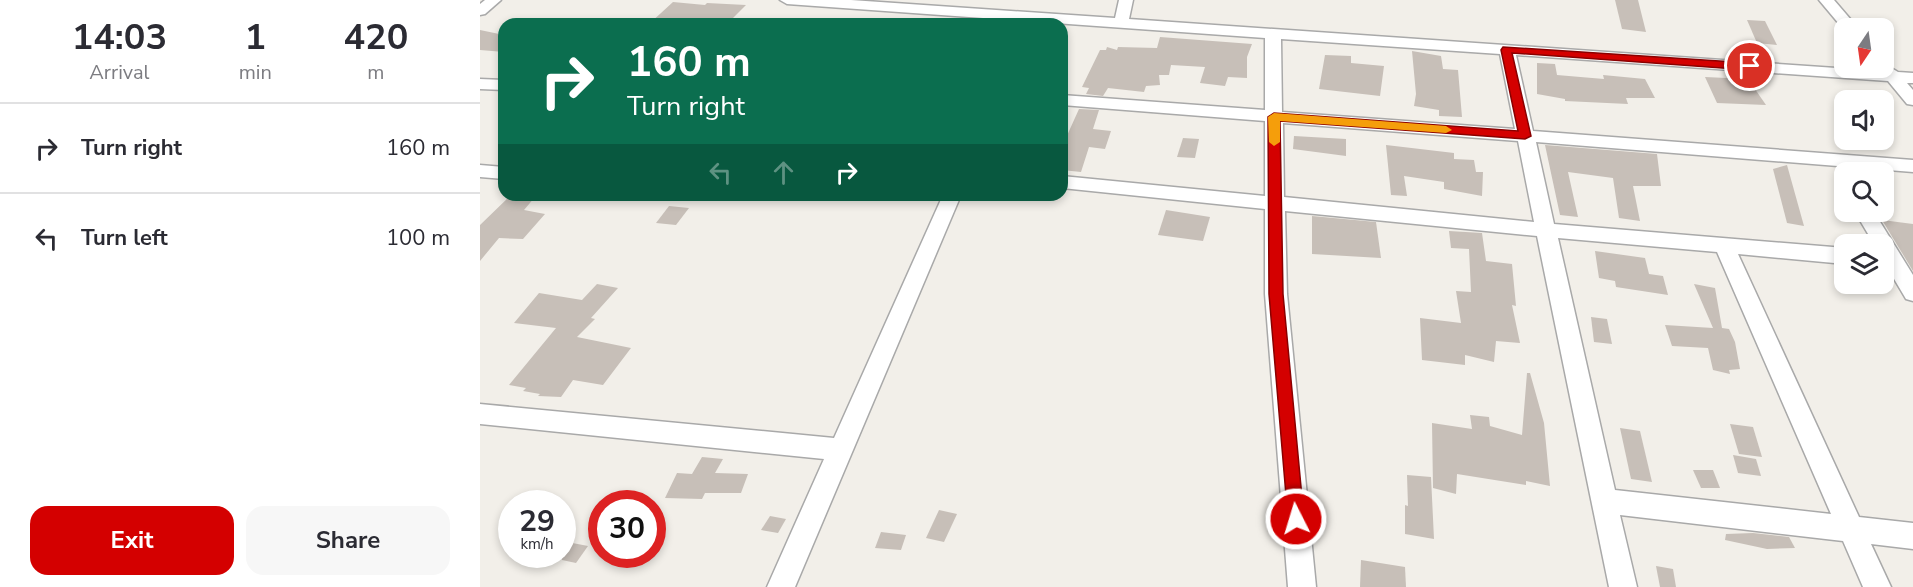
<!DOCTYPE html>
<html lang="en">
<head>
<meta charset="utf-8">
<style>
  :root { --surface:#fff; --page:#f7f7f7; --text:#2b2b33; --muted:#7c7c81; --line:#e1e1e2; --accent:#d40000 }
  body { margin:0; font-family:"Nunito Sans",sans-serif; background:var(--page); color:var(--text); height:100vh; display:flex; flex-direction:column; font-size:22px; white-space:nowrap }
  * { box-sizing:border-box; margin:0 }
  p { font-size:20px; color:var(--muted) }
  .icon { flex:none; width:33px; height:33px; fill:none; stroke:currentColor; stroke-width:2; stroke-linecap:round; stroke-linejoin:round }
  .map { position:relative; flex:1; overflow:hidden }
  .sheet { display:flex; flex-direction:column; background:var(--surface); width:480px }
  .sheet>* { flex:none }
  .guide { position:absolute; left:18px; top:18px; width:570px; height:183px; border-radius:18px; box-shadow:0 3px 9px #0003; background:#0b6e4f; color:#fff; overflow:hidden }
  .needle { width:39px; rotate:193deg }
  .buttons { position:absolute; left:1354px; top:18px; display:grid; gap:12px }
  .buttons a { display:grid; place-items:center; width:60px; height:60px; border-radius:12px; background:var(--surface); box-shadow:0 3px 9px #0003; font-size:30px }
  .speed { position:absolute; left:18px; top:490px; display:flex; gap:12px; font-size:30px; font-weight:700; text-align:center }
  .speed>* { display:grid; place-content:center; width:78px; height:78px; border-radius:50%; background:var(--surface); box-shadow:0 3px 9px #0003; line-height:1 }
  .speed small { font-size:15px; font-weight:400 }
  .speed .limit { border:9px solid #d22; background:#fff; color:#111 }
  .pin { position:absolute; display:grid; place-items:center; width:51px; height:51px; color:#fff; margin:-26px; border:3px solid #fff; border-radius:50%; box-shadow:0 2px 6px #0007 }
  .me { position:absolute; width:66px; margin:-33px; rotate:355deg; stroke-linejoin:round; filter:drop-shadow(0 0 4px #0008) }
  .turn { display:flex; align-items:center; gap:21px; height:126px; padding:0 30px; font-size:27px }
  .turn .icon { width:78px; height:78px; stroke-width:2.5 }
  .turn b { display:block; font-size:42px; line-height:51px }
  .lanes { display:flex; align-items:center; height:57px; padding:0 30px; background:#0003; justify-content:center; gap:30px; direction:ltr }
  .lanes .off { opacity:.35 }
  .eta { display:flex; justify-content:space-evenly; align-items:center; height:102px; text-align:center }
  .eta b { font-size:36px; font-weight:700; line-height:42px }
  .primary-button { display:flex; gap:12px; margin-top:auto; padding:12px 30px }
  .primary-button a { flex:1; height:69px; border-radius:18px; background:var(--accent); color:#fff; font-size:24px; font-weight:700; line-height:69px; text-align:center }
  .primary-button a+a { background:var(--page); color:var(--text) }
  ul { padding:0; list-style:none }
  li { display:flex; align-items:center; gap:18px; height:90px; padding:0 30px; border-top:2px solid var(--line) }
  li div { flex:1 }
  li b { display:block; font-size:22px }
  li em { font-style:normal }
  main { display:flex; flex:1; min-height:0 }
  .map>svg:first-child { display:block }
  .building { fill:#c7bfb8 }
  .lines { fill:none; stroke-linecap:round; stroke-linejoin:round }
  .minor-casing { stroke:#a9a9a9; stroke-width:3 }
  .minor { fill:#fff; fill-rule:evenodd }
  .route { fill:#d40000; stroke:#8a0000; stroke-width:1.5 }
  .slow { fill:#f59e0b }
</style>
</head>
<body>
<main>
<section class="sheet">
<div class="eta">
<div><b>14:03</b><p>Arrival</p></div>
<div><b>1</b><p>min</p></div>
<div><b>420</b><p>m</p></div>
</div>
<ul>
<li><svg class="icon" aria-label="right" viewBox="0 0 24 24"><path d="M7 20v-9h11M14 6l5 5-5 5"/></svg><div><b>Turn right</b></div><em>160 m</em></li>
<li><svg class="icon" aria-label="left" viewBox="0 0 24 24"><path d="M17 20v-9H6M10 6l-5 5 5 5"/></svg><div><b>Turn left</b></div><em>100 m</em></li>
</ul>
<div class="primary-button"><a>Exit</a><a>Share</a></div>
</section>
<div class="map">
<svg width="1433" height="587" viewBox="0 0 1433 587">
  <rect width="100%" height="100%" fill="#f2efe9"/>
  <g class="building">
    <path d="M1135,0H1158L1166,32L1142,29Z"/>
    <path d="M193,2L225,5L227,3L266,5L247,24H169Z"/>
    <path d="M1267,20L1285,21L1297,45L1277,43Z"/>
    <path d="M0,30L24,35V52L0,50Z"/>
    <path d="M680,37L772,44L767,57V78L748,77L745,86L720,83L725,67L691,65L689,75H679L680,85L666,86L664,92L628,88L623,96L606,94L609,88L602,87L620,50H626L627,47L637,50L638,47L677,48Z"/>
    <path d="M932,51L961,56L963,69L978,70L982,117L959,116V110L934,106L936,94Z"/>
    <path d="M845,55L871,56V63L904,66L900,96L839,89Z"/>
    <path d="M1057,63L1075,64L1077,75L1124,79L1123,75L1165,79L1175,98H1146L1148,104L1085,101V99L1057,94Z"/>
    <path d="M1225,77L1268,79L1286,105L1237,103Z"/>
    <path d="M599,109L619,110L613,129L631,131L625,149L609,147L601,172L582,170V139L585,140Z"/>
    <path d="M814,136L866,139V156L813,149Z"/>
    <path d="M703,138L719,139L715,158L697,157Z"/>
    <path d="M906,145L974,153V159L994,160L996,172H1003L1002,196L964,189V182L924,176L927,196L911,195Z"/>
    <path d="M1065,145L1177,154L1181,186H1153L1160,221L1139,218L1133,178L1088,172L1098,217L1080,215Z"/>
    <path d="M1307,165L1324,226L1307,223L1293,169Z"/>
    <path d="M30,196L55,197L44,210L65,214L43,239L19,238L0,261V225Z"/>
    <path d="M189,206L209,208L196,225L176,223Z"/>
    <path d="M686,210L730,217L723,241L678,235Z"/>
    <path d="M832,216L896,222L901,258L832,254Z"/>
    <path d="M1402,220L1433,224V271Z"/>
    <path d="M969,231L1002,233L1006,261L1032,264L1036,306L1032,305L1040,343L1016,341L1014,362L985,355V365L942,360L940,318L981,323L976,291L991,292L989,249L971,248Z"/>
    <path d="M1115,251L1165,258L1169,274L1183,276L1188,295L1136,287L1135,281L1119,278Z"/>
    <path d="M117,284L138,288L111,318L115,319L97,337L151,348L123,385L93,380L81,397L58,396L60,394L43,391L46,388L29,385L76,328L34,323L59,293L102,300Z"/>
    <path d="M1214,284L1235,288L1242,328L1249,329L1255,342L1260,369L1249,370L1250,374L1233,370L1228,348L1192,346L1185,325L1233,328Z"/>
    <path d="M1111,317L1127,319L1132,344L1114,342Z"/>
    <path d="M1047,373H1050L1064,423L1070,486L1046,481V485L977,474L976,494L953,488L952,423L992,429L990,415L1009,417L1010,426L1042,435Z"/>
    <path d="M1250,424L1273,427L1282,457L1259,454Z"/>
    <path d="M1140,428L1160,431L1172,482L1151,479Z"/>
    <path d="M1253,455L1276,459L1281,476L1258,473Z"/>
    <path d="M222,457L243,459L235,473L268,474L261,493H225L222,499L185,498L197,473L212,474Z"/>
    <path d="M1213,470H1233L1240,488H1221Z"/>
    <path d="M927,475L951,477L954,539L925,534V505L928,506Z"/>
    <path d="M459,510L477,514L464,542L446,538Z"/>
    <path d="M290,516L306,519L298,533L281,530Z"/>
    <path d="M401,532L426,535L421,550L395,548Z"/>
    <path d="M1273,533L1309,537L1315,548L1287,549L1245,540L1246,534Z"/>
    <path d="M82,541L108,546L96,563L82,560Z"/>
    <path d="M881,560L925,567L926,587H880Z"/>
    <path d="M1176,566L1193,569L1196,587H1180Z"/>
  </g>
  <g class="lines">
    <g class="minor-casing">
      <g id="minor">
        <path d="M5,0H21L5,14L0,15V4Z"/>
        <path d="M300,0H371L635,18L639,0H653L649,19L1400,71L1408,66L1418,72L1433,73V83H1427L1433,90V105L1427,104L1408,81L1036,55L1053,131L1433,160V172L1056,142L1074,224L1365,248V264L1258,254L1379,517L1433,523V549L1391,544L1411,587H1383L1363,541L1140,515L1157,587H1129L1057,236L805,211L807,294L836,587H808L785,294V209L582,188V176L785,196V121L582,105V95L785,110V38L307,4ZM801,39L1020,54L1035,129L802,112ZM803,123L1038,141L1054,222L804,197ZM1078,238L1237,252L1351,514L1135,490Z"/>
        <path d="M1339,0H1354L1378,28H1365V31Z"/>
        <path d="M0,79L24,80V90L0,89Z"/>
        <path d="M0,165L24,167V179L0,177Z"/>
        <path d="M463,195H481L315,587H287L344,459L0,424V404L354,438Z"/>
        <path d="M1375,212H1394L1433,275V301L1426,299L1404,262V244H1394Z"/>
      </g>
    </g>
    <use href="#minor" class="minor"/>
  </g>
  <path class="route" d="M1023,47L1270,63L1276,66L1270,70L1032,53L1051,136L1045,139L800,121L803,294L824,519L822,525L816,528L810,525L808,519L789,294L788,117L794,113L1038,131L1021,50Z"/>
  <path class="slow" d="M794,113L966,126L972,130L966,133L800,121V142L794,146L789,142L788,117Z"/>
</svg>
<div class="buttons">
<a><svg class="needle" viewBox="-14 -14 28 28"><path d="M0-13l5 13h-10z" fill="#e53935"/><path d="M0 13l5-13h-10z" fill="#7c7c81"/></svg></a>
<a><svg class="icon" aria-label="sound" viewBox="0 0 24 24"><path d="M4 9h4l5-4v14l-5-4H4zM17 9q2 3 0 6"/></svg></a>
<a><svg class="icon" aria-label="search" viewBox="0 0 24 24"><circle cx="10" cy="10" r="6"/><path d="M15 15l6 6"/></svg></a>
<a><svg class="icon" aria-label="layers" viewBox="0 0 24 24"><path d="M12 4l9 5-9 5-9-5zM3 14l9 5 9-5"/></svg></a>
</div>
<div class="speed"><div>29<small>km/h</small></div><div class="limit">30</div></div>
<div class="pin" style="left:1270px;top:66px;background:#d93025"><svg class="icon" aria-label="arrive" viewBox="0 0 24 24"><path d="M6 21V4h12l-3 4 3 4H6"/></svg></div>
<svg class="me" style="left:816px;top:519px" viewBox="-20 -20 40 40"><circle r="17" fill="#d40000" stroke="#fff" stroke-width="3"/><path d="M0-11L8 9 0 5-8 9z" fill="#fff"/></svg>
<div class="guide">
<div class="turn"><svg class="icon" aria-label="right" viewBox="0 0 24 24"><path d="M7 20v-9h11M14 6l5 5-5 5"/></svg><div><b>160 m</b>Turn right</div></div>
<div class="lanes"><svg class="icon off" aria-label="left" viewBox="0 0 24 24"><path d="M17 20v-9H6M10 6l-5 5 5 5"/></svg><svg class="icon off" aria-label="ahead" viewBox="0 0 24 24"><path d="M12 20V5M6 11l6-6 6 6"/></svg><svg class="icon" aria-label="right" viewBox="0 0 24 24"><path d="M7 20v-9h11M14 6l5 5-5 5"/></svg></div>
</div>
</div>
</main>
</body>
</html>
